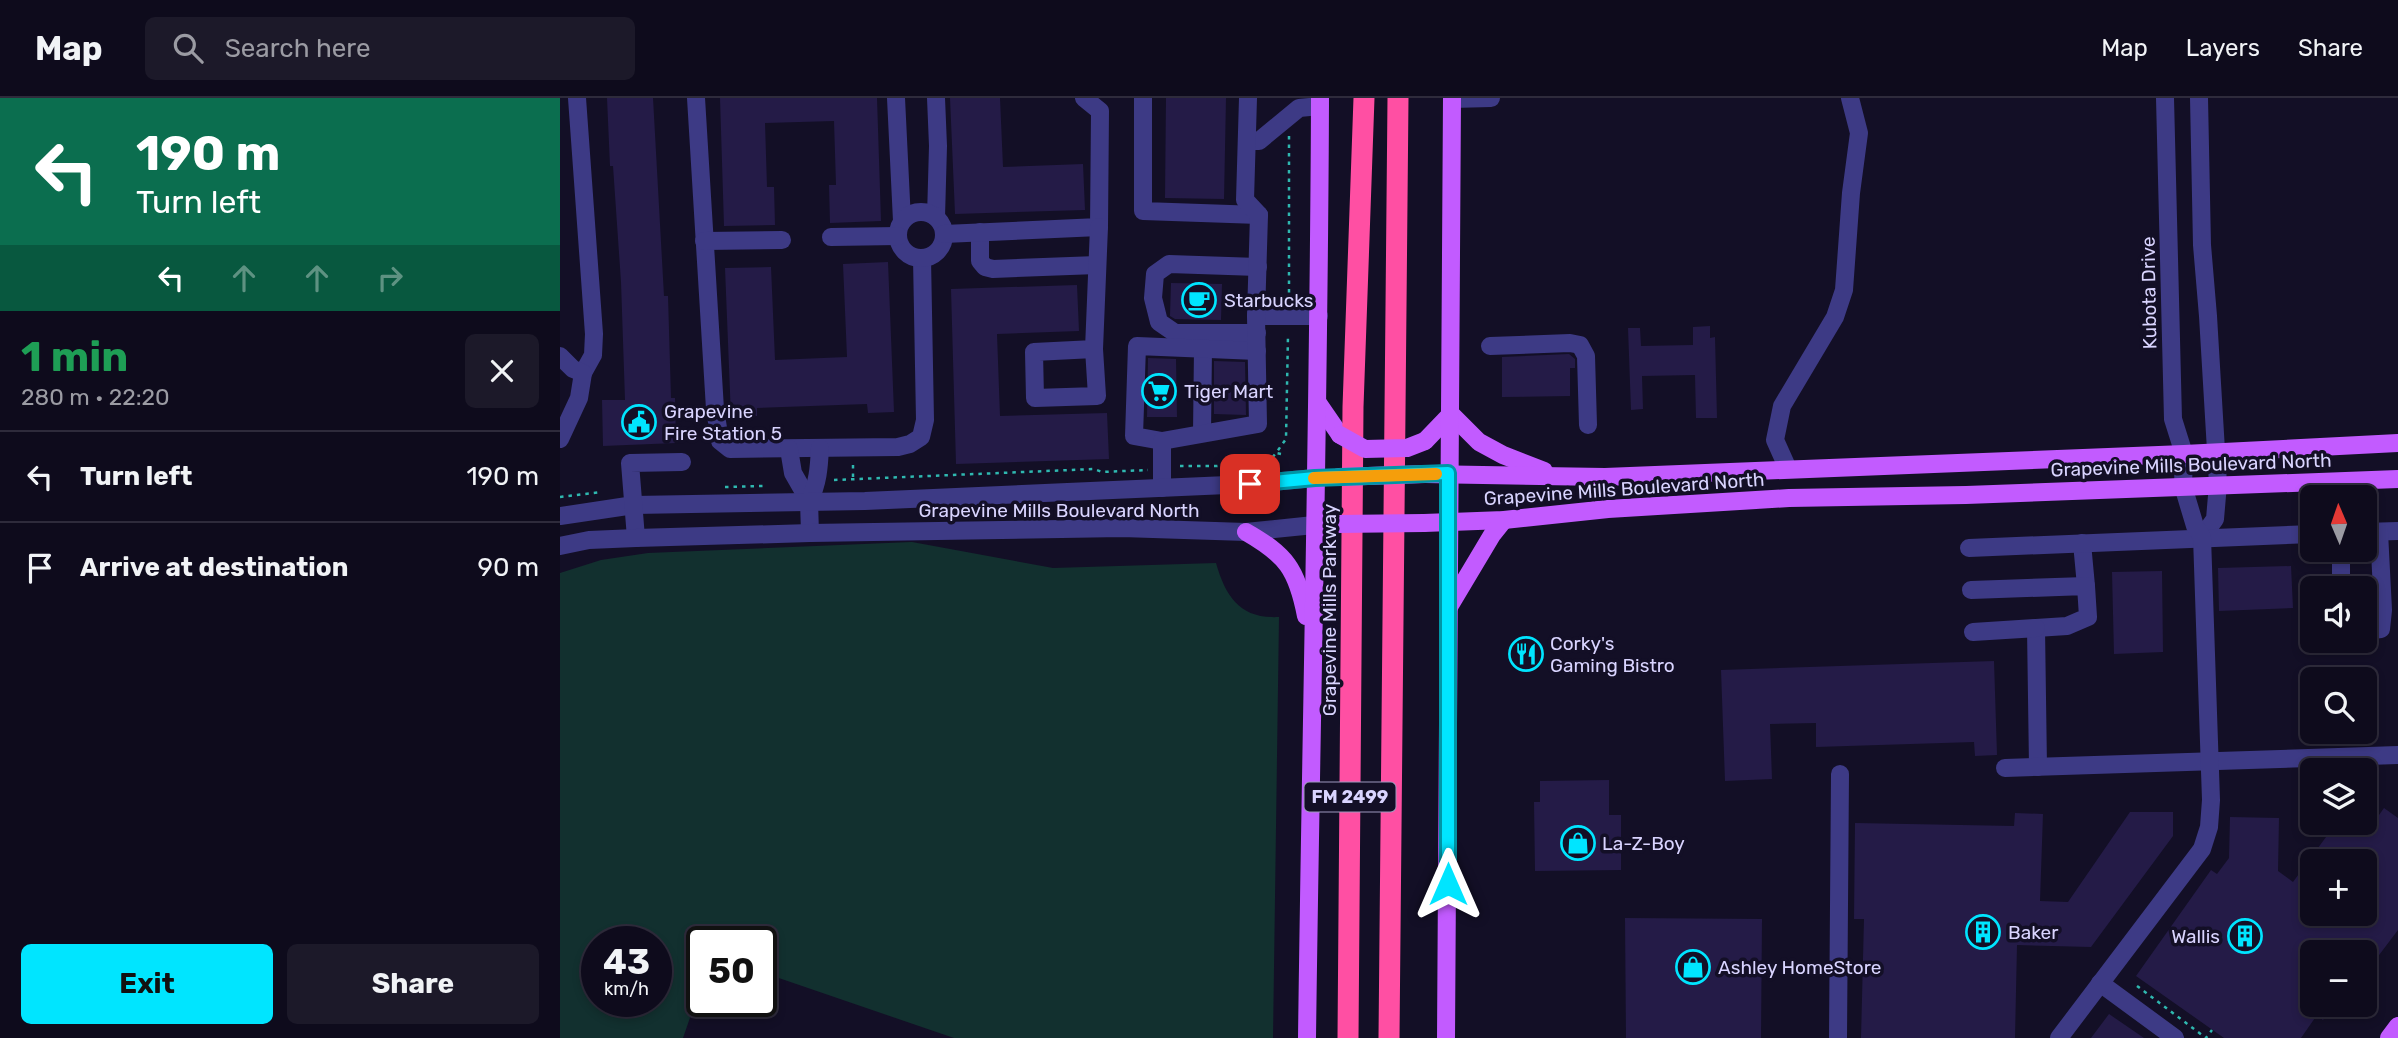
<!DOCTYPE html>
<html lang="en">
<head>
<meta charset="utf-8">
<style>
  :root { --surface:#0e0b1c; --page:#1c1929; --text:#f1f3f6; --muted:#9b9ba3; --line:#2e2b3b; --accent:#00e5ff }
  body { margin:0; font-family:Rubik,sans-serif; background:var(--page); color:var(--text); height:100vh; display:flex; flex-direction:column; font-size:26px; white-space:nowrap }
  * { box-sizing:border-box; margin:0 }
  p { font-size:23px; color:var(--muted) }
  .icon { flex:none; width:38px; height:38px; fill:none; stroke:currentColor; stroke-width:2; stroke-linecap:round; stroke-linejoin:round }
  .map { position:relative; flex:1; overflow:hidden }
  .sheet { display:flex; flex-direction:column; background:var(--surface); width:560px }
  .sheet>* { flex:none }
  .hud { background:#0b6e4f; color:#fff; overflow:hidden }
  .needle { width:46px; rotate:358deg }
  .controls { position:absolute; left:1740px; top:387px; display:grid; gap:14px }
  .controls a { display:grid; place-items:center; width:77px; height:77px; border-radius:10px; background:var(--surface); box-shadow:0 4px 10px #0003,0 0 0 2px var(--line); font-size:35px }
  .speed { position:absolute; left:21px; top:828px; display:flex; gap:14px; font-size:35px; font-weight:700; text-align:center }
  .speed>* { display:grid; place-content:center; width:91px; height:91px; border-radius:50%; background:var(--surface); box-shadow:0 4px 10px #0003,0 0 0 2px var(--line); line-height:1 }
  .speed small { font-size:18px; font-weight:400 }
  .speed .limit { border:4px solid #111; border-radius:10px; background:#fff; color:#111 }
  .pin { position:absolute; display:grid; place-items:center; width:60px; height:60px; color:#fff; margin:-30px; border-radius:14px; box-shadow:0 4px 10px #0006 }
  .me { position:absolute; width:77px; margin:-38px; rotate:0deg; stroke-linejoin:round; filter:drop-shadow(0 0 5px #0008) }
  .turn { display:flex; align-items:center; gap:24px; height:147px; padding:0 21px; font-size:32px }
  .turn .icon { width:91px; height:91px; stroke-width:2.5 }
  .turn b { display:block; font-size:49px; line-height:60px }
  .lanes { display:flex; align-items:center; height:66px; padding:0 21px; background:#0003; justify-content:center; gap:35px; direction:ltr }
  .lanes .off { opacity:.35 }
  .round { display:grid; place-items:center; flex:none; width:74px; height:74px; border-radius:10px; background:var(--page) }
  .summary { display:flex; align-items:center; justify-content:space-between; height:119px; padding:0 21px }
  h1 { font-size:42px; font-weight:700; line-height:52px; color:#1e9e55 }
  .cta { display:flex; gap:14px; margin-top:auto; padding:14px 21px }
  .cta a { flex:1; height:80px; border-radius:10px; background:var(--accent); color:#111; font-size:28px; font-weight:700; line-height:80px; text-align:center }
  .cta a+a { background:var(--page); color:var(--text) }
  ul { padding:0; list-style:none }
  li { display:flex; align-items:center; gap:21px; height:91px; padding:0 21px; border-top:2px solid var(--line) }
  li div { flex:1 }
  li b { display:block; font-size:26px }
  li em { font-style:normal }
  header { display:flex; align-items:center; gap:42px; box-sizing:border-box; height:98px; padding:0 35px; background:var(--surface); border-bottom:2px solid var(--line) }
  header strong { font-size:33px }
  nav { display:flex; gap:38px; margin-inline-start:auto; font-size:24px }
  .search { width:490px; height:63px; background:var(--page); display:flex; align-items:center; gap:18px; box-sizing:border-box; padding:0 24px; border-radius:10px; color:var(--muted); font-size:26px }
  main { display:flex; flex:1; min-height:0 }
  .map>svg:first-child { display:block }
  .green { fill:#12302f; fill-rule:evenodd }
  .building { fill:#241b47; fill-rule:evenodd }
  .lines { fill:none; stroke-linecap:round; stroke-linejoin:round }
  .path { stroke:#2fb8b0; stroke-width:2.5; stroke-dasharray:3.5 5; stroke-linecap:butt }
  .minor { stroke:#3d3a85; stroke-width:18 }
  .major { stroke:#c25bff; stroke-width:18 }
  .highway { stroke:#ff4fa3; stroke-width:21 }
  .major-bridge { stroke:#c25bff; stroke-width:18 }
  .route-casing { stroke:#0095a6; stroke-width:18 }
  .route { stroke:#00e5ff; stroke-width:12 }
  .slow { stroke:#f59e0b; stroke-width:12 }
  .labels { text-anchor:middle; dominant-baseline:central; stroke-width:7; stroke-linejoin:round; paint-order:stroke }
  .shield { fill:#130f26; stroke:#9e99be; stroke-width:2 }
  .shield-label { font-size:18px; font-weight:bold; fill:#d9d4ff }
  .street-label { font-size:19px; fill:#d9d4ff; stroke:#130f26 }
  .poi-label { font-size:19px; fill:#d9d4ff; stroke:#130f26; text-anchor:start }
</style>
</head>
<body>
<header>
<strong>Map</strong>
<div class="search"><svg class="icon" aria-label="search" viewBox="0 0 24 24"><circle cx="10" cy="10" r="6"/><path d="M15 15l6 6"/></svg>Search here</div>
<nav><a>Map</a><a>Layers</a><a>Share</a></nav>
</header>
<main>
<section class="sheet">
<div class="hud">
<div class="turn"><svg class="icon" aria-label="left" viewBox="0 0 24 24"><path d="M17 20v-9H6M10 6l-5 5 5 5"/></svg><div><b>190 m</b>Turn left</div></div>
<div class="lanes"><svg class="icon" aria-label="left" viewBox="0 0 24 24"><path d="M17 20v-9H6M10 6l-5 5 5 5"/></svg><svg class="icon off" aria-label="ahead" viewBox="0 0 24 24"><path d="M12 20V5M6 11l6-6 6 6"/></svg><svg class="icon off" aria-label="ahead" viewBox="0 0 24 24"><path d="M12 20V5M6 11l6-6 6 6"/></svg><svg class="icon off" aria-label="right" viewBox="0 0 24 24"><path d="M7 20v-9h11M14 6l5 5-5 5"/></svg></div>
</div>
<div class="summary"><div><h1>1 min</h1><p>280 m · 22:20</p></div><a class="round"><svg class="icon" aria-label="close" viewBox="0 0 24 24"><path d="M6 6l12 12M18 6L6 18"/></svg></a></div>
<ul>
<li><svg class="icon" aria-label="left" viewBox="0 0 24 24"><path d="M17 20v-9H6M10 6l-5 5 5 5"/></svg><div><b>Turn left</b></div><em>190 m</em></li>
<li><svg class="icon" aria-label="arrive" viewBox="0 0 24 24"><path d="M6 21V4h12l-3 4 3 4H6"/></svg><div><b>Arrive at destination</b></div><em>90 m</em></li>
</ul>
<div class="cta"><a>Exit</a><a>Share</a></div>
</section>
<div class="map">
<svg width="1838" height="940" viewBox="0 0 1838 940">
  <rect width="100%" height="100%" fill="#130f26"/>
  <path class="green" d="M352,444L493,470L656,465C666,500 681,521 719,519L713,940H394L201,874V844H142V885L123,940H0V475L41,462L88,455ZM37,844H96V903H37Z"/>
  <g class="building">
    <path d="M47,0H93L104,198H108L111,300H115L116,345L43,348L42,302H65L61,184L53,68H50Z"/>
    <path d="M160,0H317L321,123L270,125L269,87H276L274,23L205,25L207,89H214L215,127L164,128Z"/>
    <path d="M390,0H440L443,69L523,66L525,112L395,116Z"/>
    <path d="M606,0H666L664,101L605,100Z"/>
    <path d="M328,164L334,314L308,315L307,306L197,310V318L171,319L165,170L211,169L215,262L287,259L283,166Z"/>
    <path d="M611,185L662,186L661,222L615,221L610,218Z"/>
    <path d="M517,187L519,233L437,236L440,318L547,315L549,361L396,366L391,191Z"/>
    <path d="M1150,228V240L1155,239L1157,320H1136L1135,277L1082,278L1083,311L1071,312L1068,230H1080L1081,248L1133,247V229Z"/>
    <path d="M1009,256L1015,261V270H1010V298L942,299V259Z"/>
    <path d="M588,260L616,261L617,319H587Z"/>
    <path d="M654,263L685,264L686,317L654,316Z"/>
    <path d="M1731,468L1733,510L1659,513L1658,470Z"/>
    <path d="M1602,473L1603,554L1554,556L1552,474Z"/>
    <path d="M1434,563L1437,657L1415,658L1414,644L1256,649V625L1210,626L1212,681L1165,683L1161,572Z"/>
    <path d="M1049,682V717H1061V772L975,773L974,704H980V683Z"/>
    <path d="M1824,710L1838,720V832L1804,877V854H1752V906H1774L1763,922L1757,917L1741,940H1664L1576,878L1651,772L1657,776L1669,760L1670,719L1719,720L1718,773L1733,784L1777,724H1794L1807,734ZM1752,763H1804V816H1752Z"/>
    <path d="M1570,714H1613V738L1531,849L1457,847L1455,940H1301L1304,821H1294L1295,725L1454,728L1455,715L1483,716L1480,803L1508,804Z"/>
    <path d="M1065,820L1202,821L1201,940H1066Z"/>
    <path d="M1549,916L1584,940H1531Z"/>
  </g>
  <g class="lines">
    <g class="path">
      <path d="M729,203V38"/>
      <path d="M721,356L716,355L726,341L728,237"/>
      <path d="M293,367V381"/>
      <path d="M620,368H657L712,360L716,355"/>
      <path d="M274,382L534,371L542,374L588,372"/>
      <path d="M165,389L203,388"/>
      <path d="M0,399L42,394"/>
      <path d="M1577,888L1646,940L1652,932"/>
    </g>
    <g class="minor">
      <path d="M17,0L34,236L33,257L23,275"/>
      <path d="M136,0L155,311L160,343L170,351L338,349L350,346L361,339L365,322L362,160"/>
      <path d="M336,0L342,123"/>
      <path d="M376,0L378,48L376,119"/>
      <path d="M583,0V113L699,117"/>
      <path d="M1639,0L1642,147L1648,218L1658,386L1655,421L1642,439"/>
      <path d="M892,1L931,0"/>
      <path d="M687,43H699L739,10L760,8"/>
      <circle cx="361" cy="137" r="23"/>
      <path d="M420,134V163L425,169L433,171L537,167"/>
      <path d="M384,136L539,129L540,13L524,0"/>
      <path d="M271,139L338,138"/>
      <path d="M144,143L222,142"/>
      <path d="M696,218H759"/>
      <path d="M697,235H615L599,224L593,200L595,176L609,166L698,169"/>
      <path d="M930,248L1010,245L1020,247L1026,258L1028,327"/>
      <path d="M534,251L474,254L475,300L537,298L534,251L539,129"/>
      <path d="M0,258L13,271L23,275L19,300L0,341"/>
      <path d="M642,335L643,250"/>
      <path d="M602,343L574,338L577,248L697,253"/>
      <path d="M229,351L233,375L249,403L250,435"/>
      <path d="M1228,371L1215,342L1222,308L1275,219L1284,192L1291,95L1299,35L1290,0"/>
      <path d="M602,390V343L698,326L696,218L699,117L685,102L688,0"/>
      <path d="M249,403C258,386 259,369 260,350"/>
      <path d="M0,418L74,407L305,403L690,386L755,380"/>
      <path d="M1804,434L1838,433"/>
      <path d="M76,440L70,365L122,364"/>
      <path d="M1522,445L1526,488"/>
      <path d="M0,448L29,442L76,440L250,435L562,430L686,434L754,427"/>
      <path d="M1409,450L1752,436"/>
      <path d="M1781,490V452"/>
      <path d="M1411,492L1526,488L1528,519L1507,528L1476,530L1478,669"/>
      <path d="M1804,533L1821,531L1823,512L1819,434"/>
      <path d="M1413,534L1476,530"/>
      <path d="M1445,670L1838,657"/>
      <path d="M1540,885L1615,940"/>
      <path d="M1278,940L1280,676"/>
      <path d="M1499,940L1642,751L1649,729L1651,702L1642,439L1635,428L1623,388L1624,356L1613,321L1605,0"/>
    </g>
    <g class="major">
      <path d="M758,305L780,337"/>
      <path d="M865,343L891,316L919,344L943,357L984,373"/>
      <path d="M865,376L1045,379L1624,356L1838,345"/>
      <path d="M864,425L944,422L1048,411L1229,400L1406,397L1838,381"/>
      <path d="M686,434C726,457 737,471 746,518"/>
      <path d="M889,509L932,437L944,422"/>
      <path d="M747,940C751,627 759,313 760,0"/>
      <path d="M886,940L892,0"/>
      <path d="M1829,940L1838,928"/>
    </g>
    <g class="highway">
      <path d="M788,940L793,309L804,0"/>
      <path d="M829,940L838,0"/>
    </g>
    <g class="major-bridge">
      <path d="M780,337L805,351L847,350L865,343"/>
      <path d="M779,379L865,376"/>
      <path d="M777,426L864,425"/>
    </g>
  </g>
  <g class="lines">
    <g class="route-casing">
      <path id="route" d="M690,386L755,380L888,375V786"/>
    </g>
    <use href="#route" class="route"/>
    <path class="slow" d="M754,380L876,376"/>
  </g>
  <defs>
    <g id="cafe-ring" transform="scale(1.75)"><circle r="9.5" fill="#130f26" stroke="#00e5ff" stroke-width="1.5"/><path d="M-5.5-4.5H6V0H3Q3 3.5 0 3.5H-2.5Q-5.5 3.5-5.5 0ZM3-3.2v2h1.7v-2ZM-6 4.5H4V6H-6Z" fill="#00e5ff"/></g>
    <g id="supermarket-ring" transform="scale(1.75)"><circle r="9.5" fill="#130f26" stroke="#00e5ff" stroke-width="1.5"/><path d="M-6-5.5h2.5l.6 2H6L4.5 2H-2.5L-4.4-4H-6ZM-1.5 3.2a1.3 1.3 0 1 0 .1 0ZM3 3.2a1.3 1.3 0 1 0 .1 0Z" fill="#00e5ff"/></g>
    <g id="civic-ring" transform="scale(1.75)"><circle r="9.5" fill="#130f26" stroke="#00e5ff" stroke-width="1.5"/><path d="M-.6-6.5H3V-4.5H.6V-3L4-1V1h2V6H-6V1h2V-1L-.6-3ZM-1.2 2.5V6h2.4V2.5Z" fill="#00e5ff"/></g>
    <g id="restaurant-ring" transform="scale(1.75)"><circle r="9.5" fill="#130f26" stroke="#00e5ff" stroke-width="1.5"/><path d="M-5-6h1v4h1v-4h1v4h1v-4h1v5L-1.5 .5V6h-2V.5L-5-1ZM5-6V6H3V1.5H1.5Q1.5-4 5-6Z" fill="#00e5ff"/></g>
    <g id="shop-ring" transform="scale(1.75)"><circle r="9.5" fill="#130f26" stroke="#00e5ff" stroke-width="1.5"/><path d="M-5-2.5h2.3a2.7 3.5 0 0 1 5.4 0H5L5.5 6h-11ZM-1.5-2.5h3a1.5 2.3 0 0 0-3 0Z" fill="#00e5ff"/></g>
    <g id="building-ring" transform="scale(1.75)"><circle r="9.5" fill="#130f26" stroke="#00e5ff" stroke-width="1.5"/><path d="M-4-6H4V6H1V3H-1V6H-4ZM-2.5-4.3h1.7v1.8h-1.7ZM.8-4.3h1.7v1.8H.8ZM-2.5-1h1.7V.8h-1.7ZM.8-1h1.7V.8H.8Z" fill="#00e5ff"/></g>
  </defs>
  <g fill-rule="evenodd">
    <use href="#cafe-ring" x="639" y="202"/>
    <use href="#supermarket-ring" x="599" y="293"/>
    <use href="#civic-ring" x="79" y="324"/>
    <use href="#restaurant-ring" x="966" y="556"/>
    <use href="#shop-ring" x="1018" y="745"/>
    <use href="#building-ring" x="1423" y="834"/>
    <use href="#building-ring" x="1685" y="838"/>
    <use href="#shop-ring" x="1133" y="869"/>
  </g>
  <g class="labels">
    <rect class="shield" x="744.5" y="684.5" width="91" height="29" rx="5"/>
    <g class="shield-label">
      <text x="790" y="699">FM 2499</text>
    </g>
    <g class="street-label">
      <text transform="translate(1589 195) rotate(-91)">Kubota Drive</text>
      <text transform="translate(1631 367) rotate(-2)">Grapevine Mills Boulevard North</text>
      <text transform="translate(1064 391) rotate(-4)">Grapevine Mills Boulevard North</text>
      <text x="499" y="412">Grapevine Mills Boulevard North</text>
      <text transform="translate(769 512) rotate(-90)">Grapevine Mills Parkway</text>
    </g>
    <g class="poi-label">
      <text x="664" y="202">Starbucks</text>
      <text x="624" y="293">Tiger Mart</text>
      <text x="104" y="313">Grapevine<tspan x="104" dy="22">Fire Station 5</tspan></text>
      <text x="990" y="545">Corky's<tspan x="990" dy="22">Gaming Bistro</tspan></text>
      <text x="1042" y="745">La-Z-Boy</text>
      <text x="1448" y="834">Baker</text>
      <text x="1660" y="838" text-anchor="end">Wallis</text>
      <text x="1158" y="869">Ashley HomeStore</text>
    </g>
  </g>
</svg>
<div class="controls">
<a><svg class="needle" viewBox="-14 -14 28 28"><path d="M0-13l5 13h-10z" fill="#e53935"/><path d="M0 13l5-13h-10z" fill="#9b9ba3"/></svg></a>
<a><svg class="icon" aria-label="sound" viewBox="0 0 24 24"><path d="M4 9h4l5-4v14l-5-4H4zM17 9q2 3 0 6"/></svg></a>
<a><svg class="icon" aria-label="search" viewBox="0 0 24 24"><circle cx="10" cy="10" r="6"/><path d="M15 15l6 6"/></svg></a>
<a><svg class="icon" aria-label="layers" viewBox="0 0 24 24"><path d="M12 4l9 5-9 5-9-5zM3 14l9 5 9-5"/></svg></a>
<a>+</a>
<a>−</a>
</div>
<div class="speed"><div>43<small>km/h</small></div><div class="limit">50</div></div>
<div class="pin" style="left:690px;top:386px;background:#d93025"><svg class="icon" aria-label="arrive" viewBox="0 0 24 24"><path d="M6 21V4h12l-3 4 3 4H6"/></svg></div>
<svg class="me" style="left:888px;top:786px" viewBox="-20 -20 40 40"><path d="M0-17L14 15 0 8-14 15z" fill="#00e5ff" stroke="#fff" stroke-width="4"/></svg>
</div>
</main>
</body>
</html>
